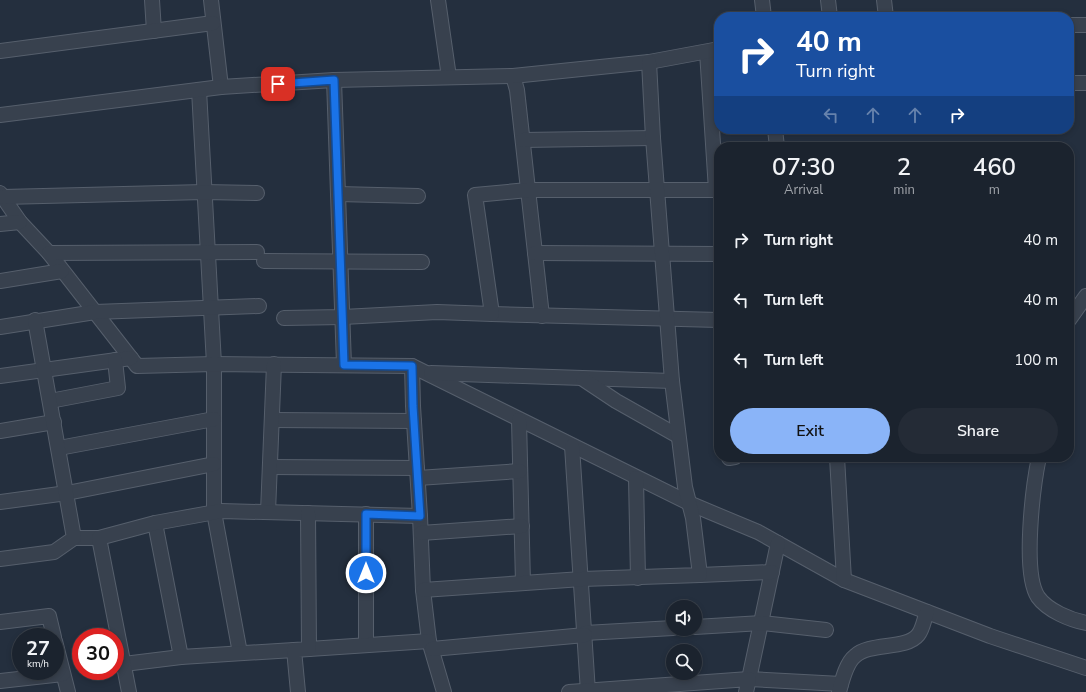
<!DOCTYPE html>
<html lang="en">
<head>
<meta charset="utf-8">
<style>
  :root { --surface:#1b232e; --page:#242b36; --text:#f1f3f6; --muted:#a0a4aa; --line:#39404a; --accent:#8ab4f8 }
  body { margin:0; font-family:"Nunito Sans",sans-serif; background:var(--page); color:var(--text); height:100vh; display:flex; flex-direction:column; font-size:15px; white-space:nowrap }
  * { box-sizing:border-box; margin:0 }
  p { font-size:13px; color:var(--muted) }
  .icon { flex:none; width:22px; height:22px; fill:none; stroke:currentColor; stroke-width:2; stroke-linecap:round; stroke-linejoin:round }
  .map { position:relative; flex:1; overflow:hidden }
  .panel { position:absolute; left:714px; top:142px; width:360px; height:320px; display:flex; flex-direction:column; background:var(--surface); border-radius:16px; box-shadow:0 2px 6px #0003,0 0 0 1px var(--line) }
  .panel>* { flex:none }
  .top-card { position:absolute; left:714px; top:12px; width:360px; height:122px; border-radius:16px; box-shadow:0 2px 6px #0003,0 0 0 1px var(--line); background:#1a4fa0; color:#fff; overflow:hidden }
  .controls { position:absolute; left:666px; top:600px; display:grid; gap:8px }
  .controls a { display:grid; place-items:center; width:36px; height:36px; border-radius:50%; background:var(--surface); box-shadow:0 2px 6px #0003,0 0 0 1px var(--line); font-size:20px }
  .speed { position:absolute; left:12px; top:628px; display:flex; gap:8px; font-size:20px; font-weight:700; text-align:center }
  .speed>* { display:grid; place-content:center; width:52px; height:52px; border-radius:50%; background:var(--surface); box-shadow:0 2px 6px #0003,0 0 0 1px var(--line); line-height:1 }
  .speed small { font-size:10px; font-weight:400 }
  .speed .limit { border:6px solid #d22; background:#fff; color:#111 }
  .pin { position:absolute; display:grid; place-items:center; width:34px; height:34px; color:#fff; margin:-17px; border-radius:8px; box-shadow:0 2px 6px #0006 }
  .me { position:absolute; width:44px; margin:-22px; rotate:0deg; stroke-linejoin:round; filter:drop-shadow(0 0 3px #0008) }
  .turn { display:flex; align-items:center; gap:14px; height:84px; padding:0 16px; font-size:18px }
  .turn .icon { width:52px; height:52px; stroke-width:2.5 }
  .turn b { display:block; font-size:28px; line-height:34px }
  .lanes { display:flex; align-items:center; height:38px; padding:0 16px; background:#0003; justify-content:center; gap:20px; direction:ltr }
  .lanes .off { opacity:.35 }
  .eta { display:flex; justify-content:space-evenly; align-items:center; height:68px; text-align:center }
  .eta b { font-size:24px; font-weight:600; line-height:28px }
  .primary-button { display:flex; gap:8px; margin-top:auto; padding:8px 16px }
  .primary-button a { flex:1; height:46px; border-radius:24px; background:var(--accent); color:#111; font-size:16px; font-weight:600; line-height:46px; text-align:center }
  .primary-button a+a { background:var(--page); color:var(--text) }
  ul { padding:0; list-style:none }
  li { display:flex; align-items:center; gap:12px; height:60px; padding:0 16px }
  li div { flex:1 }
  li b { display:block; font-size:15px }
  li em { font-style:normal }
  .map>svg:first-child { display:block }
  .lines { fill:none; stroke-linecap:round; stroke-linejoin:round }
  .minor-casing { stroke:#565f6c; stroke-width:16 }
  .minor { stroke:#38414e; stroke-width:14 }
  .route-casing { stroke:#114b97; stroke-width:10 }
  .route { stroke:#1a73e8; stroke-width:7 }
</style>
</head>
<body>
<div class="map">
<svg width="1086" height="692" viewBox="0 0 1086 692">
  <rect width="100%" height="100%" fill="#242f3e"/>
  <g class="lines">
    <g class="minor-casing">
      <g id="minor">
        <path d="M152,0L154,31"/>
        <path d="M211,0L221,87"/>
        <path d="M438,0L449,77"/>
        <path d="M762,0L764,17"/>
        <path d="M828,0L830,17"/>
        <path d="M884,0L886,17"/>
        <path d="M1069,25H1086"/>
        <path d="M0,51L213,23"/>
        <path d="M707,52L716,190"/>
        <path d="M513,76L517,90L542,316"/>
        <path d="M334,80L344,365"/>
        <path d="M1069,83H1086"/>
        <path d="M199,90L214,364V512L240,653"/>
        <path d="M0,115L221,87L334,80L513,76L649,62L719,49"/>
        <path d="M775,129L777,147"/>
        <path d="M523,140L653,138"/>
        <path d="M0,193L20,222L49,253L137,366L214,364L412,366L691,504L758,532L844,580L990,636L1086,668"/>
        <path d="M338,194L418,196"/>
        <path d="M3,197L204,192L257,193"/>
        <path d="M0,224L20,222"/>
        <path d="M49,253L257,252"/>
        <path d="M535,253L719,254"/>
        <path d="M264,261L422,262"/>
        <path d="M0,281L62,271"/>
        <path d="M492,314L719,320"/>
        <path d="M284,318L343,317L437,312L492,314L475,195L528,190H719"/>
        <path d="M1069,320L1086,296"/>
        <path d="M0,327L95,312L259,306"/>
        <path d="M412,366L413,406L420,516L423,590L429,641L444,692"/>
        <path d="M431,373L672,381"/>
        <path d="M0,376L131,358"/>
        <path d="M583,379L616,401L678,436"/>
        <path d="M50,401L118,388L115,360"/>
        <path d="M272,420L414,421"/>
        <path d="M519,420L523,583"/>
        <path d="M0,431L54,422"/>
        <path d="M572,446L588,692"/>
        <path d="M59,448L214,419"/>
        <path d="M837,457L844,580"/>
        <path d="M1039,457C1033,486 1022,573 1038,597C1048,611 1071,620 1086,623"/>
        <path d="M729,458L735,457"/>
        <path d="M270,467L417,468"/>
        <path d="M418,478L520,471"/>
        <path d="M636,478L638,578"/>
        <path d="M0,502L67,493L214,464"/>
        <path d="M268,512L274,364"/>
        <path d="M366,514V645"/>
        <path d="M155,523L181,657"/>
        <path d="M421,533L522,526"/>
        <path d="M74,538H99"/>
        <path d="M778,543L749,679L841,684"/>
        <path d="M0,559L54,552L74,538L35,320"/>
        <path d="M700,575L772,572"/>
        <path d="M423,590L582,579L700,575L693,518L685,487L672,381L653,138L649,62"/>
        <path d="M0,622L49,616L54,637"/>
        <path d="M695,627L762,623L826,630"/>
        <path d="M585,633L673,628"/>
        <path d="M55,641L68,692"/>
        <path d="M309,649L429,641"/>
        <path d="M432,649L585,635"/>
        <path d="M124,664L181,657L294,650"/>
        <path d="M0,681L63,674"/>
        <path d="M129,692L99,538L155,523L221,511L420,516"/>
        <path d="M298,692L294,650L309,649L308,513"/>
        <path d="M569,692L749,679L746,692"/>
        <path d="M839,692C842,681 846,663 855,656C870,642 906,650 918,635C923,629 924,619 927,612"/>
      </g>
    </g>
    <use href="#minor" class="minor"/>
  </g>
  <g class="lines">
    <g class="route-casing">
      <path id="route" d="M278,84L334,80L344,365L412,366L413,406L420,516L366,514V573"/>
    </g>
    <use href="#route" class="route"/>
  </g>
</svg>
<div class="controls">
<a><svg class="icon" aria-label="sound" viewBox="0 0 24 24"><path d="M4 9h4l5-4v14l-5-4H4zM17 9q2 3 0 6"/></svg></a>
<a><svg class="icon" aria-label="search" viewBox="0 0 24 24"><circle cx="10" cy="10" r="6"/><path d="M15 15l6 6"/></svg></a>
</div>
<div class="speed"><div>27<small>km/h</small></div><div class="limit">30</div></div>
<div class="pin" style="left:278px;top:84px;background:#d93025"><svg class="icon" aria-label="arrive" viewBox="0 0 24 24"><path d="M6 21V4h12l-3 4 3 4H6"/></svg></div>
<svg class="me" style="left:366px;top:573px" viewBox="-20 -20 40 40"><circle r="17" fill="#1a73e8" stroke="#fff" stroke-width="3"/><path d="M0-11L8 9 0 5-8 9z" fill="#fff"/></svg>
<div class="top-card">
<div class="turn"><svg class="icon" aria-label="right" viewBox="0 0 24 24"><path d="M7 20v-9h11M14 6l5 5-5 5"/></svg><div><b>40 m</b>Turn right</div></div>
<div class="lanes"><svg class="icon off" aria-label="left" viewBox="0 0 24 24"><path d="M17 20v-9H6M10 6l-5 5 5 5"/></svg><svg class="icon off" aria-label="ahead" viewBox="0 0 24 24"><path d="M12 20V5M6 11l6-6 6 6"/></svg><svg class="icon off" aria-label="ahead" viewBox="0 0 24 24"><path d="M12 20V5M6 11l6-6 6 6"/></svg><svg class="icon" aria-label="right" viewBox="0 0 24 24"><path d="M7 20v-9h11M14 6l5 5-5 5"/></svg></div>
</div>
<section class="panel">
<div class="eta">
<div><b>07:30</b><p>Arrival</p></div>
<div><b>2</b><p>min</p></div>
<div><b>460</b><p>m</p></div>
</div>
<ul>
<li><svg class="icon" aria-label="right" viewBox="0 0 24 24"><path d="M7 20v-9h11M14 6l5 5-5 5"/></svg><div><b>Turn right</b></div><em>40 m</em></li>
<li><svg class="icon" aria-label="left" viewBox="0 0 24 24"><path d="M17 20v-9H6M10 6l-5 5 5 5"/></svg><div><b>Turn left</b></div><em>40 m</em></li>
<li><svg class="icon" aria-label="left" viewBox="0 0 24 24"><path d="M17 20v-9H6M10 6l-5 5 5 5"/></svg><div><b>Turn left</b></div><em>100 m</em></li>
</ul>
<div class="primary-button"><a>Exit</a><a>Share</a></div>
</section>
</div>
</body>
</html>
